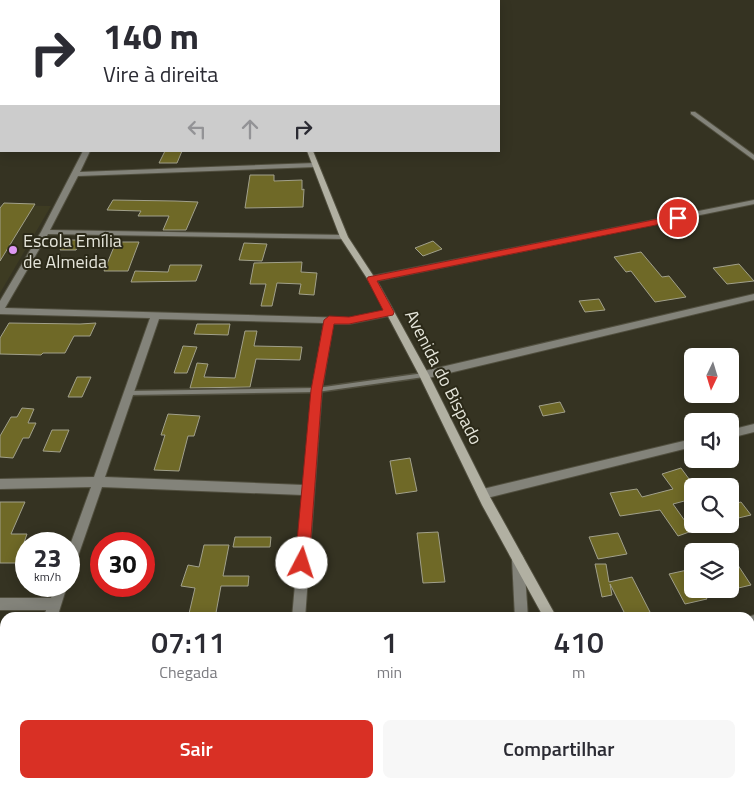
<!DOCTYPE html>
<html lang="pt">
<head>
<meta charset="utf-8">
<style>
  :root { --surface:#fff; --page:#f7f7f7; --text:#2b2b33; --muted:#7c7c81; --accent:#d93025 }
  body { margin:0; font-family:"Titillium Web",sans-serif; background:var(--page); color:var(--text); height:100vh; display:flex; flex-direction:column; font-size:19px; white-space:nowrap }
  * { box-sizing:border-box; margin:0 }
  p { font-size:16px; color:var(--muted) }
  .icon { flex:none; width:28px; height:28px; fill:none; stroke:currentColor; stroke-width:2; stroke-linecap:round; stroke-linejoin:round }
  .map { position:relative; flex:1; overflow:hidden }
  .sheet { position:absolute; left:0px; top:612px; width:755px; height:176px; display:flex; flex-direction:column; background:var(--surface); border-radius:15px 15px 0 0; box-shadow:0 2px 12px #0003 }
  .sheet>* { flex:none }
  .banner { position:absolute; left:0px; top:0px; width:500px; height:152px; box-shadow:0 2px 12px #0003; background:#fff; color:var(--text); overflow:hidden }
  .needle { width:32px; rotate:184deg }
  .fabs { position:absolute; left:684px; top:348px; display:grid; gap:10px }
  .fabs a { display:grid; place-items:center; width:55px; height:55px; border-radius:8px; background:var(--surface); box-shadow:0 2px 12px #0003; font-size:25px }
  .speed { position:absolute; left:15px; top:532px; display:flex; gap:10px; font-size:25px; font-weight:700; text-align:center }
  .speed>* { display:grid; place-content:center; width:65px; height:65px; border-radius:50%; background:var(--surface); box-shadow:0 2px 12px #0003; line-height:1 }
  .speed small { font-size:12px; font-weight:400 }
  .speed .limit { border:8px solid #d22; background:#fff; color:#111 }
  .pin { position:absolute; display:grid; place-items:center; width:42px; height:42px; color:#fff; margin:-21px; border:2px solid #fff; border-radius:50%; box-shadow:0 1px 5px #0007 }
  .me { position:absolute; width:55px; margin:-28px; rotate:5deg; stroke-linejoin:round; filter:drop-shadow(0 0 4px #0008) }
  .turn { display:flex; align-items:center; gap:18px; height:105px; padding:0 20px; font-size:22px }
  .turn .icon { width:65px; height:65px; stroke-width:2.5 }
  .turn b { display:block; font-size:35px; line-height:42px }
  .lanes { display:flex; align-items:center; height:48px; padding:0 20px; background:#0003; justify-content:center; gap:25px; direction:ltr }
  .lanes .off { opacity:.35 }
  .eta { display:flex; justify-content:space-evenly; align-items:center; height:85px; text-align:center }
  .eta b { font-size:30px; font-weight:600; line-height:35px }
  .button { display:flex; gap:10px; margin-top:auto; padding:10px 20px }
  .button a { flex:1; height:58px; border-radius:8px; background:var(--accent); color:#fff; font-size:20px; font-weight:600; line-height:58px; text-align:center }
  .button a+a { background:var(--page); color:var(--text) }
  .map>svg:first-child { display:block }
  .built { fill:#3d3b22 }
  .building { fill:#6f6927; stroke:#a1a08b }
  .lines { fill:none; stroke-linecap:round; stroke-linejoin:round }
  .service-casing { stroke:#514f3f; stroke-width:3 }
  .minor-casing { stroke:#514f3f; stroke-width:2 }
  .secondary-casing { stroke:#514f3f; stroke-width:2 }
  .service { fill:#83837a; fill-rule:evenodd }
  .minor { fill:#83837a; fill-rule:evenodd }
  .secondary { fill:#b1b0a2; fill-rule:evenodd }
  .route { fill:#d93025; stroke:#8d1f18 }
  .poi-dot { fill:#de98f3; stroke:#2b2918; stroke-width:2 }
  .labels { text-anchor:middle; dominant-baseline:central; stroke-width:4; stroke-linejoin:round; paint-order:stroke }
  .poi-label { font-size:18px; fill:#e5e5da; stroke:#2b2918; text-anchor:start }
  .street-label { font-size:18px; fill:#e5e5da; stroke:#2b2918 }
</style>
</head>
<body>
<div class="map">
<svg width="754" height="788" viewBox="0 0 754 788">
  <rect width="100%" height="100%" fill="#353322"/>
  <path class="built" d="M0,205L51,206L0,293Z"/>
  <g class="building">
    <path d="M165,151H182L177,163H159Z"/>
    <path d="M250,175H274V181L302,180V190L304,189L303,207L245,208Z"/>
    <path d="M113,200L175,201L198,202L186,230H163L169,216H138L141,211L107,210Z"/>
    <path d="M4,203L35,204L0,261V208Z"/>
    <path d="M66,240H82L76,250H60Z"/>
    <path d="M433,241L442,249L423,256L415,248Z"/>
    <path d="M116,242H139L128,271H104Z"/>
    <path d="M244,243L267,244L262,261L239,260Z"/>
    <path d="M641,252L662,277L669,276L686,297L655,302L631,271L626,272L614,257Z"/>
    <path d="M302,262L301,272L317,273L314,295L299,294L301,284L277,283L272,306H261L266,284H250L254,263Z"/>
    <path d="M739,264L754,281L727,284L713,268Z"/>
    <path d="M170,265H202L196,281L131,282L135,271L168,272Z"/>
    <path d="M599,299L605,310L585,312L579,301Z"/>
    <path d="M9,323L80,324L96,323L90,336H74L65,353H43L41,355L0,354V338Z"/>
    <path d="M197,324H230L228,335L194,334Z"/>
    <path d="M245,331H257L254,346L302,347L300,360L256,359L250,387L190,388L197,363L208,364L204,377L235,378Z"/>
    <path d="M183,346L197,347L187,373H174Z"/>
    <path d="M77,377H91L82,397H68Z"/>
    <path d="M560,402L565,412L543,416L539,406Z"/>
    <path d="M22,408L34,409L28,423H36L29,438H23L13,458L0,457V436L11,417H17Z"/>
    <path d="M168,414L200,416L194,436H188L179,471L154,470L165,435H161Z"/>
    <path d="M52,430H69L60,452L43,451Z"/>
    <path d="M410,458L417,491L396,494L390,461Z"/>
    <path d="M681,468L692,483V499L673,504L692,531L678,536L660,510L620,516L610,493L637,489L642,497L673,489L662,474Z"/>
    <path d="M0,502H25L11,534H27L17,563H0Z"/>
    <path d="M741,502L751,515L730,520V505Z"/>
    <path d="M438,532L445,582L423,583L417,533Z"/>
    <path d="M618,533L627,554L598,559L589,537Z"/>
    <path d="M235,537H271L270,547H233Z"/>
    <path d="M204,545H229L223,576H249L248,586H221L215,618H188L195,588L181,586L188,565L199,567Z"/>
    <path d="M730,553L751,585L730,590Z"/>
    <path d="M595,564H606L609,582L632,577L650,612L627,618L610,584L612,595L602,597Z"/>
    <path d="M692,569V589H701L707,599L685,604L669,574Z"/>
  </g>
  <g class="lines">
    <g class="service-casing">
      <path id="service" d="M424,373L427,375L424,377L317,392L129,395H127L126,393L127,391H129L317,388Z"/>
    </g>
    <g class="minor-casing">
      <g id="minor">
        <rect x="104" y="0" width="4" height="1"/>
        <path d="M1,61V66L0,67V62Z"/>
        <path d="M691,112H695L754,155V160L691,114Z"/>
        <path d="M83,151H90L80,172L315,163L318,165L315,167L78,176L50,230L344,235L348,237L344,239L48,234L5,308L349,318L389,310L393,313L389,316L349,324H333L322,390L305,618H292L303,495L102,487L75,565L73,569L69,571V548L91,487L0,489V479L94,477L150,318L0,314V301L41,232ZM159,319L324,323L312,390L303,485L105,477Z"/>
        <path d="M754,200V204L372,282L368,279L372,276Z"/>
        <path d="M754,294V300L424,379L419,375L424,371Z"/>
        <path d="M754,424V432L730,438V430Z"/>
        <path d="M692,439V447L483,499L479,497L477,494L479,491L483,489Z"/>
        <path d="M518,553L522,555L524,559L528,618H515L512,559L514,555Z"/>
        <path d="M55,586H67L57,618H44L46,610H0V598H51Z"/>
        <path d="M754,615V627L750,628V618H745Z"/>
        <path d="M5,739V765L0,767V741Z"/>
        <path d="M277,784H292L291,788H275Z"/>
        <path d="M527,784H542L544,788H528Z"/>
      </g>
    </g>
    <g class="secondary-casing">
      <g id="secondary">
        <rect x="236" y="0" width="4" height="1"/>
        <path d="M307,151H313L348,237L380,286L429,375L490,497L557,618H544L482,505L419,375L372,286L340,237Z"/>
        <path d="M620,784H634L636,788H620Z"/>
      </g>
    </g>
    <use href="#service" class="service"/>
    <use href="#minor" class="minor"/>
    <use href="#secondary" class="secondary"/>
  </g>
  <path class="route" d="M678,215L681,216V220L377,281L394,312L393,315L349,324H334L322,390L309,563L307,567L302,569L297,567L295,563L311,390L324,320L329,316L349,317L383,310L367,279L368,277Z"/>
  <circle class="poi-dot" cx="13" cy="250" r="5"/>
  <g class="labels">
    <g class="poi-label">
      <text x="23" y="240">Escola Emília<tspan x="23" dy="21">de Almeida</tspan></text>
    </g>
    <g class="street-label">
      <text transform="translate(444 377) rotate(63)">Avenida do Bispado</text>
    </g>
  </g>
</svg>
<div class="fabs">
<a><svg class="needle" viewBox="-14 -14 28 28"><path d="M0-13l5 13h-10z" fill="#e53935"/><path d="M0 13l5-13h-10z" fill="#7c7c81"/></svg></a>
<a><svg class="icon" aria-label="sound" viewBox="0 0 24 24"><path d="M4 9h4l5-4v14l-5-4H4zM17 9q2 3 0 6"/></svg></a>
<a><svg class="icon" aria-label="search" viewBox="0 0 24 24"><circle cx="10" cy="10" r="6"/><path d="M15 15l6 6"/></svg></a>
<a><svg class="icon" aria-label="layers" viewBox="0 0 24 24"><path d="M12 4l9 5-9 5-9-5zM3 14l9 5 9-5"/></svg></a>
</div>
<div class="speed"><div>23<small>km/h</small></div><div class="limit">30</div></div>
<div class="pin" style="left:678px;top:218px;background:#d93025"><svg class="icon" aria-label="arrive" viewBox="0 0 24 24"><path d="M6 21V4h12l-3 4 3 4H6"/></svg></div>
<svg class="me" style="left:302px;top:563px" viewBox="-20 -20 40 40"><circle r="19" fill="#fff"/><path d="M0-13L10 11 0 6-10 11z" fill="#d93025"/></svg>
<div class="banner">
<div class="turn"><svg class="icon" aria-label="right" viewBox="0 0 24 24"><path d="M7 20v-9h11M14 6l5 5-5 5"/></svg><div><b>140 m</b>Vire à direita</div></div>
<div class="lanes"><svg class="icon off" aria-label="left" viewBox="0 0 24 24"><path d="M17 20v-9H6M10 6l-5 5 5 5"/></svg><svg class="icon off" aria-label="ahead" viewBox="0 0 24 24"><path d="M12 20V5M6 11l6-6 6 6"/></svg><svg class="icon" aria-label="right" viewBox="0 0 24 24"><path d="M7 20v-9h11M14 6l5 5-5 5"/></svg></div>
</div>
<section class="sheet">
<div class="eta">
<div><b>07:11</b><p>Chegada</p></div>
<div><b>1</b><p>min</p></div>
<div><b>410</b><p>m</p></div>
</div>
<div class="button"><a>Sair</a><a>Compartilhar</a></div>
</section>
</div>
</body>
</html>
